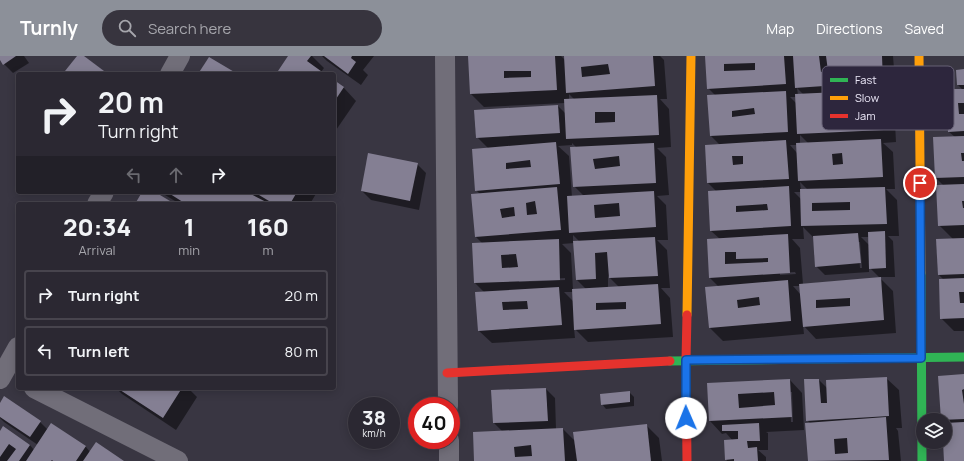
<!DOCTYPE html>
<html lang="en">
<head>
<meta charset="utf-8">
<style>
  :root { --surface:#2b2832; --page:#37343e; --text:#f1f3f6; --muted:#a6a6ac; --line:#47444d; --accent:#8c9099 }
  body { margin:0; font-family:Manrope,sans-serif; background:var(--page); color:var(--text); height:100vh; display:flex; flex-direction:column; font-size:15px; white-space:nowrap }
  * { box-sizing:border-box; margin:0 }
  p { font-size:13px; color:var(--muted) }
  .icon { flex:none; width:22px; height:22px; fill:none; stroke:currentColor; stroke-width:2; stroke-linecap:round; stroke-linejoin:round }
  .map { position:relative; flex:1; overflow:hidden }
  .drawer { position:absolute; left:16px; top:146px; width:320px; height:188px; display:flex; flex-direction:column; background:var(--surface); border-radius:4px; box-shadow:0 2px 10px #0003,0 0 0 1px var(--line) }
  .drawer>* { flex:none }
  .guide { position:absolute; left:16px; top:16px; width:320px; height:122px; border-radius:4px; box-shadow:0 2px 10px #0003,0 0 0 1px var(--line); background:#2b2832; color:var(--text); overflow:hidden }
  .buttons { position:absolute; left:916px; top:357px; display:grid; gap:8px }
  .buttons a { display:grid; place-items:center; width:36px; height:36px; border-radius:50%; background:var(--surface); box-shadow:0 2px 10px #0003,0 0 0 1px var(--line); font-size:20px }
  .speed { position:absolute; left:348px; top:341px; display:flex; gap:8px; font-size:20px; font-weight:700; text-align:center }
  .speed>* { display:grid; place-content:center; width:52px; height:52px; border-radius:50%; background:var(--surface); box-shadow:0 2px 10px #0003,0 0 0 1px var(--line); line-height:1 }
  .speed small { font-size:10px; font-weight:400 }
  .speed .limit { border:6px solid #d22; background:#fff; color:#111 }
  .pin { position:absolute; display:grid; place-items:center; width:34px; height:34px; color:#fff; margin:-17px; border:2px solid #fff; border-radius:50%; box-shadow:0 1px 4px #0007 }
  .me { position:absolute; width:44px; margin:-22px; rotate:359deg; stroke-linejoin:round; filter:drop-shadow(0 0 3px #0008) }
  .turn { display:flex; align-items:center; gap:14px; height:84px; padding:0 16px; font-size:18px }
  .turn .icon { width:52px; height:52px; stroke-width:2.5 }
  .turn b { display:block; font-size:28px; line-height:34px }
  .lanes { display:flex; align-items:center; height:38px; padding:0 16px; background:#0003; justify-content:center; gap:20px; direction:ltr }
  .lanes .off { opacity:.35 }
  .eta { display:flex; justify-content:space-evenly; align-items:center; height:68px; text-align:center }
  .eta b { font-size:24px; font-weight:800; line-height:28px }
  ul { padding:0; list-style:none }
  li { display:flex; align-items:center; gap:12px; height:50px; margin:0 8px 6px; padding:0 8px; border:2px solid var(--line); border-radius:4px }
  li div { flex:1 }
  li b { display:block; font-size:15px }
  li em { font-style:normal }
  header { display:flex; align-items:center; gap:24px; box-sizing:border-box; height:56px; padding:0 20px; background:var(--accent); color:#fff }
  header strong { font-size:19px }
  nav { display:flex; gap:22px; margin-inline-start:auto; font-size:14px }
  .search { width:280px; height:36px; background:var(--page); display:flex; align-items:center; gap:10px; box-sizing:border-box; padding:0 14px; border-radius:22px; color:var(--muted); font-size:15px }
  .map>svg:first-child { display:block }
  .shadow { fill:#0007; fill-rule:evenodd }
  .building { fill:#847f93; fill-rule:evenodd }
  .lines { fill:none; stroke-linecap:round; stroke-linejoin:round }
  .street { stroke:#716e79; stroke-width:20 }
  .fast { stroke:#30b455; stroke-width:9 }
  .slow { stroke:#ff9f0a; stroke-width:9 }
  .jam { stroke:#e5322d; stroke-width:9 }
  .route-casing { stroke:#114b97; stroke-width:10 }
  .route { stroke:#1a73e8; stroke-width:7 }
  .key { fill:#2d263d; stroke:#666075; stroke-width:1 }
  .key-label { font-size:11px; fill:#ebe7f7 }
</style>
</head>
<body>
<header>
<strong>Turnly</strong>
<div class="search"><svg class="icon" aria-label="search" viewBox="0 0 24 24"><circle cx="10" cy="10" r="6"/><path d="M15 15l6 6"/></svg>Search here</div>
<nav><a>Map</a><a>Directions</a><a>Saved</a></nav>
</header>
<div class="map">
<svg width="964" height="405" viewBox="0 0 964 405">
  <rect width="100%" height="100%" fill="#393642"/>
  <g class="shadow">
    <path d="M0,0H24L29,7L13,17L4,8L0,2Z"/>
    <path d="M290,0H312L324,12L321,16L323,18H277Z"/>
    <path d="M322,0H374L363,14L368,19L361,29L327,5Z"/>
    <path d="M469,0H561L565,4V0H660L664,4L667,43H660L669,53L671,91L657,92L666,101L669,139L657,140L666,149L668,184H657L667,194L670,232H661L670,242L673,281L588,286L574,272L575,282L492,287L479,275L485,237L475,227L482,187L476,181L472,139H481L476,134L489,93L477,81L558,50L566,58L565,47L484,51L471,38ZM569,38L575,44H569ZM572,87L577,92L574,130L584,140L572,141L569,100L558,90L572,89ZM573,179L580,186H573ZM574,187L577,224L586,233L573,234L571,197L562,188ZM608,220L619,231L608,232ZM565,222V224L519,226V225ZM564,236H573L574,246Z"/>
    <path d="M706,0H893L896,38L885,39L894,48L896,86L883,87L893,96L895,133H886L897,144L899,180H888L893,185L895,221H879L869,211V216L825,219L816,210L814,182L803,171L804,183H792L800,192L803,228L880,222L893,235L896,277L816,283L803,269L804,278L723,285L710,272L719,231L710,222L720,183L711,175L716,135L708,127L706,90L720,89L711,80L716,40L708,32ZM797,32L804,39H798ZM790,41H796V47ZM800,79L808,87L800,88ZM790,89H797V97ZM800,126L808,134H801ZM794,136H801V143ZM861,181H869V189ZM858,186H860L862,212H860ZM795,216L796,218L780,219V217ZM793,230H800L801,239Z"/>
    <path d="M964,14V275H954L941,262L944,224L939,219L953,183L939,169L944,130L936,122L955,81L949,76L946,34H963L958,29L957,15Z"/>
    <path d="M334,25L344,32L356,45L334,77Z"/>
    <path d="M417,108L426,117L419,154L371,144L362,135Z"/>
    <path d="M162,136H193L191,139L194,141L198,136H317L310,148H180L165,139Z"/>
    <path d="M964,319V405H945L944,386L945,368H946L945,367V364H942Z"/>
    <path d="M886,322L899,334L902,372H896L898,375L901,405H809L806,368L810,367L807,364L819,324L827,332Z"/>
    <path d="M790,324L802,337L804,374L766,376L768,377V394H758L766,401V405H727L726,403L733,385L726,377L722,378L710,365L708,328ZM790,336H792L793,366H791Z"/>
    <path d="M116,332H144L150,336L152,332H188L197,341L176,374L122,338Z"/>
    <path d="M546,333L555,342L556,373H563L576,386L646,369L659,382L662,405H475L503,376L494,367Z"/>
    <path d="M629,336L634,341V350L606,353L602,348Z"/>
    <path d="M0,349L40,366L48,374L52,368L86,391L90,396L123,405H0V377L30,389L34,394L38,389L4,366L0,362Z"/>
  </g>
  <g class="building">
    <path d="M0,0H16L3,9L0,4Z"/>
    <path d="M77,0H84L108,18H68L65,15Z"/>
    <path d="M288,0H311L307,5L325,18H276Z"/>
    <path d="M324,0H352L351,2L356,6L348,18Z"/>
    <path d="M468,0H555L557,34L470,38ZM504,15H531V21L504,22Z"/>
    <path d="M564,0H653L655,30L566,37ZM608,8L610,18L582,21L581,11Z"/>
    <path d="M705,0H784L786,28L707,33ZM755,7V14L724,15V8Z"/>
    <path d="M793,0H819L821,16L828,15L826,0H882L883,26L795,32Z"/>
    <path d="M209,1L236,17V18H198Z"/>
    <path d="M964,13V29H957L956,14Z"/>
    <path d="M334,24L344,31L334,46Z"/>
    <path d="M945,33H964V47H958L959,58H964V75L948,76Z"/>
    <path d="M882,34L884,74L797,78L795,38ZM841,48L842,59L829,60L828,49Z"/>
    <path d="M786,35L788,76L710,80L707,39ZM754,52L755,58L732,61V55Z"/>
    <path d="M657,39L659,79L566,83L564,43ZM595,56H615V66L595,67Z"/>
    <path d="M558,49L560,77L476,82L474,54Z"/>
    <path d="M964,80V97H961L962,105H964V121L935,122L933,81Z"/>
    <path d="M881,83L883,121L798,125L796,87ZM842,97L843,108L833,109L832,98Z"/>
    <path d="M786,84L789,123L707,127L705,89ZM732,100H743V108L733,109Z"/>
    <path d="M556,86L560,128L475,135L472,93ZM530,104L531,111L506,113V107Z"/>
    <path d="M654,87L656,127L573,131L570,91ZM619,100L620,110L595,113L593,103Z"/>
    <path d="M368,97L418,107L410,145L361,135Z"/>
    <path d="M964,128V145H962L963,152H964V169L938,170L936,129Z"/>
    <path d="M789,130L791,170L710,175L708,135ZM767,148L768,154L736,156V150Z"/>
    <path d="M557,131L561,174L475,181L471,138ZM535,145L537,158L527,159L526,147ZM514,151L515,160L502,162L500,153Z"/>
    <path d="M885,131L887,168L801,170L800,133ZM850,146V154L812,155V147Z"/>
    <path d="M654,135L656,171L569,177L567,140ZM619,147L620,160L595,162L594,149Z"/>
    <path d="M142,136H155L175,148H135Z"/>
    <path d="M167,136H189L194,139L196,136H247L270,148H186Z"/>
    <path d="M254,136H297L290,148H274Z"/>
    <path d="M885,175L886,212L869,213L868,176Z"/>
    <path d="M858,177L861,207L815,211L813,180Z"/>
    <path d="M788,178L790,217L709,222L707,183ZM725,196H736V203L768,202V206L725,208Z"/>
    <path d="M655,181L658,220L609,222L607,196L595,197L596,223L576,224L573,185Z"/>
    <path d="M964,182V218L938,219L936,183Z"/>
    <path d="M559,183L560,224L474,227L472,187ZM516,198L518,211L502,212L501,199Z"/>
    <path d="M881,221L884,264L803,271L799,228ZM850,242V250L816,252V244Z"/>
    <path d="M964,222V236H959L960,247H964V262L940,263L939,223Z"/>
    <path d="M788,224L791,265L709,272L705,231ZM759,241L760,249L738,252L737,244Z"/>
    <path d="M658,228L661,268L574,274L572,233ZM626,246V253L596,254V247Z"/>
    <path d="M559,231L562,269L478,275L475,236ZM527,245L528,253L503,254L502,246Z"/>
    <path d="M964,318V333L962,334L964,348V363L941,364L938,320Z"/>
    <path d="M887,321L889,360L806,365L804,323H819L821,347H827L826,324Z"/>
    <path d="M790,323L792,361L709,365L707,327ZM774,336L775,349L739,352L738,338Z"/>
    <path d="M117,332H146L150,334L151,332H182L163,362Z"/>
    <path d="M546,332L548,365L493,367L491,334Z"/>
    <path d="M630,335V346L601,349L600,338Z"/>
    <path d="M4,340L41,365L30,381L0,361V347Z"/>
    <path d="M886,361L889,404L808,405L805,367ZM847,382L848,397L835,398L834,383Z"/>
    <path d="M964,366V405H944L943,386H945V367Z"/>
    <path d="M51,367L86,390L76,405H53L52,404L51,405H26Z"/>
    <path d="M759,367L760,385H747L748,392L757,391L758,405H734V403L725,404L724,384L738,383V375H722V369Z"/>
    <path d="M647,368L651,405H577L573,376Z"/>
    <path d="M3,370L30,389L19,405H7L16,393L9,388L0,401V375Z"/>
    <path d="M563,372L565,405H474L473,376ZM531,389L532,400L515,401L514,391Z"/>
    <path d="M96,386L124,405H83Z"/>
  </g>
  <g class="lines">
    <g class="street">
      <path d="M445,0L448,350"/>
      <path d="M170,18L180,0"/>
      <path d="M97,148L104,136"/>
      <path d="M0,323L18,291"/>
      <path d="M34,332L178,405"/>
      <path d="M449,384V405"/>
    </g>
    <g class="fast">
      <path d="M921,217L922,405"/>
      <path d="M670,305L964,301"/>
    </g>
    <g class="slow">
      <path d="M919,0L921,217"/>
      <path d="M687,259L691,0"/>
    </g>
    <g class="jam">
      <path d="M687,259L686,304L687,405"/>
      <path d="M447,317L670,305"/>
    </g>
  </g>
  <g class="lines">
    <g class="route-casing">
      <path id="route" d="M686,362V304L921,302L920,127"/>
    </g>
    <use href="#route" class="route"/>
  </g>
  <rect x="822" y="10" width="132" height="64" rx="6" class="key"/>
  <rect x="830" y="22" width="18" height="4" fill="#30b455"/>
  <rect x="830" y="40" width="18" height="4" fill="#ff9f0a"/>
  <rect x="830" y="58" width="18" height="4" fill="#e5322d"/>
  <g class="key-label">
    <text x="855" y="28">Fast</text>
    <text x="855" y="46">Slow</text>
    <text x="855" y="64">Jam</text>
  </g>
</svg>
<div class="buttons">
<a><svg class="icon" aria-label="layers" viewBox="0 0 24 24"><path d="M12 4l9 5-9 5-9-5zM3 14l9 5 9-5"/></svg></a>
</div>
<div class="speed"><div>38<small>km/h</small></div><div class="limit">40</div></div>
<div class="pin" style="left:920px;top:127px;background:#d93025"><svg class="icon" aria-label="arrive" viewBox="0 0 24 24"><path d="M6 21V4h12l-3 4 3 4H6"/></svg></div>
<svg class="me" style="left:686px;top:362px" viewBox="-20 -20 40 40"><circle r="19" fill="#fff"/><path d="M0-13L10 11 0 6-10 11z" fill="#1a73e8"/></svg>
<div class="guide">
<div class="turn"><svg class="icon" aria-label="right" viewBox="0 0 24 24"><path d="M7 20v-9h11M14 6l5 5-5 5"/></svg><div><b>20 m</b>Turn right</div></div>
<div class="lanes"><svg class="icon off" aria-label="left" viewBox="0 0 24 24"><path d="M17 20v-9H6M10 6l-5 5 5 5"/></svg><svg class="icon off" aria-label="ahead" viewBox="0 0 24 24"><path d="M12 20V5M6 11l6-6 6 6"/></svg><svg class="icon" aria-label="right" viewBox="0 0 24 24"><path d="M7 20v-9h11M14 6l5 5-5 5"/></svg></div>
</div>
<section class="drawer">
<div class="eta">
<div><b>20:34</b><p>Arrival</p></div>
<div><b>1</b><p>min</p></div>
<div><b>160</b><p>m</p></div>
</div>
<ul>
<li><svg class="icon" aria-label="right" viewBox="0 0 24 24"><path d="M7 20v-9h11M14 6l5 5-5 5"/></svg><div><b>Turn right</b></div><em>20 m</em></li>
<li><svg class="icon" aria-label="left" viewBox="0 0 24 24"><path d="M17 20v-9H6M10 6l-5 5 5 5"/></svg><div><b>Turn left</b></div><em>80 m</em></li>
</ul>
</section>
</div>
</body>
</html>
